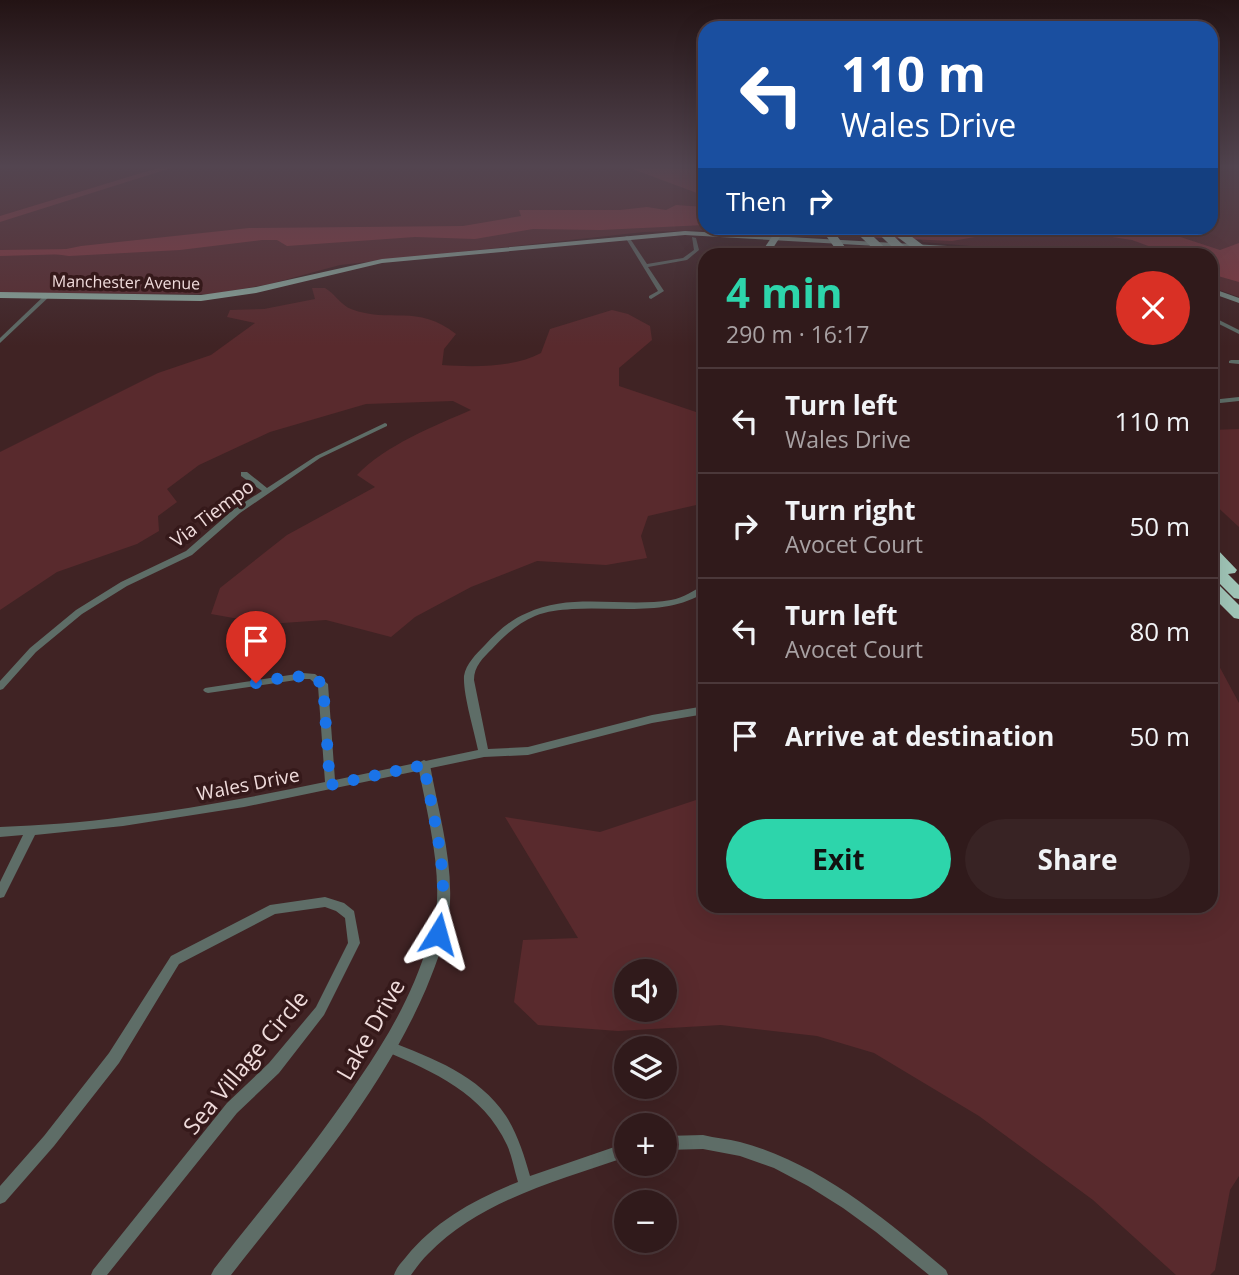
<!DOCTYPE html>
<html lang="en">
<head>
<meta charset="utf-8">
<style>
  :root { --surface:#301a1b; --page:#382324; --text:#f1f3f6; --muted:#a8a1a3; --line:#4b383a; --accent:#2dd5ab }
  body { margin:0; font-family:"Open Sans",sans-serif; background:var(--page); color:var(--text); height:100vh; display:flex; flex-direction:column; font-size:26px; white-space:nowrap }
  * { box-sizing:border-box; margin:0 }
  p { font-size:23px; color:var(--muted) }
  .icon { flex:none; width:38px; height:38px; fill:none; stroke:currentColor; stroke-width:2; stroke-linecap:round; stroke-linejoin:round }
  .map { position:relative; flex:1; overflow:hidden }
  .drawer { position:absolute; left:698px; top:248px; width:520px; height:665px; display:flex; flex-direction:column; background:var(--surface); border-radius:21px; box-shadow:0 7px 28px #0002,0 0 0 2px var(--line) }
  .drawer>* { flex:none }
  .hud { position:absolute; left:698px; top:21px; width:520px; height:214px; border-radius:21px; box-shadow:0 7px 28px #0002,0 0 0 2px var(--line); background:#1a4fa0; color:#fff; overflow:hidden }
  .tools { position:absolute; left:614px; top:959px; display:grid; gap:14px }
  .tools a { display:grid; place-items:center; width:63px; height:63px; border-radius:50%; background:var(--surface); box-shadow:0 7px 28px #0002,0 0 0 2px var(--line); font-size:35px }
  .pin { position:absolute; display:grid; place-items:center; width:60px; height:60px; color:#fff; margin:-72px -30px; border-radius:50% 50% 50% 0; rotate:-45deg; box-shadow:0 0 7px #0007 }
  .pin .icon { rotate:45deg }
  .me { position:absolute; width:77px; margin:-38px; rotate:8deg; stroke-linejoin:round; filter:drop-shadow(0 0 5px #0008) }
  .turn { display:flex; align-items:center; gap:24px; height:147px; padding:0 28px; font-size:32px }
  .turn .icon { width:91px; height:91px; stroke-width:2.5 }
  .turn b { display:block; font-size:49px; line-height:60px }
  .then { display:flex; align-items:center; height:66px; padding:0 28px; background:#0003; gap:14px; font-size:26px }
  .round { display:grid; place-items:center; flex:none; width:74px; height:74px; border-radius:37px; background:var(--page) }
  .summary { display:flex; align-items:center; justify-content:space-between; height:119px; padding:0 28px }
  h1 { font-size:42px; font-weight:700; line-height:52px; color:var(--accent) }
  .cta { display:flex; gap:14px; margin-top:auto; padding:14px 28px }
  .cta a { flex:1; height:80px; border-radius:42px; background:var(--accent); color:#111; font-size:28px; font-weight:700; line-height:80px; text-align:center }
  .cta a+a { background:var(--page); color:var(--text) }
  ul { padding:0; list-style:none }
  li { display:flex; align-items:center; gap:21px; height:105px; padding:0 28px; border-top:2px solid var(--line) }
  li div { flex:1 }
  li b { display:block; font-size:26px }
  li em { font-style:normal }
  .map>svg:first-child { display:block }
  .green { fill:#592a2d; fill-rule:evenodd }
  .water { fill:#89383f }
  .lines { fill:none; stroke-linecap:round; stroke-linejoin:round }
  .river { fill:#89383f; fill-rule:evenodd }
  .minor { fill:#5e6d67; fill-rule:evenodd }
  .tertiary { fill:#5e6d67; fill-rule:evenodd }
  .secondary { fill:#799188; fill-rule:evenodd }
  .primary { fill:#8eada1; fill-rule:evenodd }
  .motorway { fill:#a1c6b8; fill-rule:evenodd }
  .motorway-bridge { stroke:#a1c6b8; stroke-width:9 }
  .route { stroke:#1a73e8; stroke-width:12; stroke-dasharray:0 21.6 }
  .labels { text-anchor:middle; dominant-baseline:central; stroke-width:7; stroke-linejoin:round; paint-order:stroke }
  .far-street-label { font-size:16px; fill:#efdbdb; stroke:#35191a }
  .street-label { font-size:19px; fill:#efdbdb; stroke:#35191a }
  .near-street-label { font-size:23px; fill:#efdbdb; stroke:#35191a }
</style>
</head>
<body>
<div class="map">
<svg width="1239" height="1275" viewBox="0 0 1239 1275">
  <rect width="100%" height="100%" fill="#402324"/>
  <g class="green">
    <path d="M0,167H705V228H817L824,236L707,230L644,232L340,265L270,284L213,294L0,293Z"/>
    <path d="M1211,167H1239V297L1211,287V256H1088L923,242L912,228H1211Z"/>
    <path d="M312,288H325C334,293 341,305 351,309C390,324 417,303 456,334L444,349L442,365C472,367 514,368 541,353L550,329L612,310L628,314L650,326L652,340L619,368V386L696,412L705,410V503L648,516L641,536L647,558L606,565L537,561L471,587L415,617L391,637L326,620L268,624L211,614L220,588L287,535L375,487L357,475C384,446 436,425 471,410L453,401L366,404L270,432L199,465L167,489L177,502L158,516L159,531L137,544L57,572L0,610V452L158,373L211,355L255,323L227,317L230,310L264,309L315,299Z"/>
    <path d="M1239,429V527L1211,501V430Z"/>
    <path d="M1211,651L1239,703V1176L1230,1190L1215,1270L1210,1275H1176L1093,1200L979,1116L874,1053L817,1036L721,1025L618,1031L538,1025L514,1002L523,940L578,938L505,817L600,832L705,797V906H1211ZM665,971V1010H626V971Z"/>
  </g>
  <g class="water">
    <path d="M627,167L705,169V196Z"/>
    <path d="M676,205L705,207V225L601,230L533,229L475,239L415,237L287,246L277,240H262L180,250L69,256L47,253L81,246L249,228L463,226L521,216L519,210H620L647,207L666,210Z"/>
    <path d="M760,228H1027L952,241L818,235L814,232Z"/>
    <path d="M1053,228H1153L1220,250L1239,243V282L1211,274V256L1173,255L1132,240Z"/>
  </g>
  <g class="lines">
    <g class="river">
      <path d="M161,167H174L0,222V216Z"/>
      <path d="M74,249L75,251L70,254L0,256V250Z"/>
    </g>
    <g class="minor">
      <path d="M627,236L629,237L647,264L683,258L694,250L692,237L696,238L699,250L687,260L648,267L664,291L651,299L649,298V296L658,291L625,237Z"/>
      <path d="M46,294L51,295L0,343V338Z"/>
      <path d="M1211,316L1239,330V334L1211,320Z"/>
      <path d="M1231,360H1239V364L1229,363V361Z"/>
      <path d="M1239,397V401L1211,404V400Z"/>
      <path d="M385,423L387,424V426L320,458L240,513L192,555L127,586L82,614L36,652L3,689L0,690V681L30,648L76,610L121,582L186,551L234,509L262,491L241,476V472H247L267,488L316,456Z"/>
      <path d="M705,547V562L701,559V550Z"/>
      <path d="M705,585V592C667,617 616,606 572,609C560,610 547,611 535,616C518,623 504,636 492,649C483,658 474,666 474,680L488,749L528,747L652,715L705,706V714L652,723L528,755L484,757L244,807L123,826L35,835L4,897L0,898V882L23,835L0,837V827C41,825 82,823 123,817C191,809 258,796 325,782L318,686L310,679H303L208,693L205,692L203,690L205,688L303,673L315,674L328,684L335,780L478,750C474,730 463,695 464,676C466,664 476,654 485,645C497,632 510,620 527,613C571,592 624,608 671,600C684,598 693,590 705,585Z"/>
      <path d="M325,897L344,903L354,911L360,943L324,1015L279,1073L237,1113L107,1275H91L93,1270L227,1103L269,1063L316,1007L348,943L345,918L336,911L325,907L275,914L179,964L119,1063L54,1146L5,1202L0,1204V1186L44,1136L109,1053L171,956L270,905Z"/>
      <path d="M389,1041C432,1058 479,1075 506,1116C518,1135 524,1155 530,1176L626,1143V1157C557,1181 481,1200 428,1254C422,1260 416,1268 411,1275H394C396,1268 401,1263 406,1257C435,1221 475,1199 518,1182C514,1169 512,1156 507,1145C483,1093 434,1072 385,1051L383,1047L385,1043Z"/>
      <path d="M703,1135C715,1138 728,1139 740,1142C819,1163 885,1219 946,1270L948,1275H929L876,1232L843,1208L808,1186L774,1168L740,1156L703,1149L665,1150V1136Z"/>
    </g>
    <path class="tertiary" d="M424,760L428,762L430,765C438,810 452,856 450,902C449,932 437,962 426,989C380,1096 302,1184 231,1275H211L214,1269C263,1206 315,1146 359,1079C388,1037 414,992 428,943C432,929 436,916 437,901C439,856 426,809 418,765L420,762Z"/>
    <g class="secondary">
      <path d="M1036,251L1058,256L1034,254L1032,253Z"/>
      <path d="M1211,288L1239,298V303L1211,293Z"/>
    </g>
    <path class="primary" d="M685,231L1036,251L1040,253L1036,255L685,235L382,263L256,293L201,301L0,298V292L201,295L256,287L382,259Z"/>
    <g class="motorway">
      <path d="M773,235L780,237L768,256H759Z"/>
      <path d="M873,247L876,248L881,256H872L869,250Z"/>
      <path d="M1020,249L1023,250L1025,256H1015L1017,250Z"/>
      <path d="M1033,251H1039L1041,256H1031Z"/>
      <path d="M1211,546L1216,548L1237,570L1235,573L1228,574L1239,585V599L1234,598L1211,575V561L1214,562L1211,559Z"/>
      <path d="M1211,581L1216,582L1239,605V619L1234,618L1211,595Z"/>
    </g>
    <g class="motorway-bridge">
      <path d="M826,228L841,249"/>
      <path d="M858,228L882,251"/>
      <path d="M879,228L908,256"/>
      <path d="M893,228L930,256"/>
    </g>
  </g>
  <linearGradient id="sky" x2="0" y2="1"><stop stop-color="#231314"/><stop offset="0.48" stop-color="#534550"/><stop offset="1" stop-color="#534550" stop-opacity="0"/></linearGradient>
  <rect width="1239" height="346" fill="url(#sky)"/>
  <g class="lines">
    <path class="route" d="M256,683C279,679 303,670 323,684L330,785L424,765C433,819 452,880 438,934"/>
  </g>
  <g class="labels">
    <g class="far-street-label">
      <text transform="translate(126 282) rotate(1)">Manchester Avenue</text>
    </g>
    <g class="street-label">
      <text transform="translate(212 513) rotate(-37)">Via Tiempo</text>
      <text transform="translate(248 784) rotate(-11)">Wales Drive</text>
    </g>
    <g class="near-street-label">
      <text transform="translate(370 1029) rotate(-60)">Lake Drive</text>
      <text transform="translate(245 1062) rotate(-50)">Sea Village Circle</text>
    </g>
  </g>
</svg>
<div class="tools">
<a><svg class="icon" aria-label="sound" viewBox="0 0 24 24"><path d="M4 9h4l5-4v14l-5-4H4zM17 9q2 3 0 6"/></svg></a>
<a><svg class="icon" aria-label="layers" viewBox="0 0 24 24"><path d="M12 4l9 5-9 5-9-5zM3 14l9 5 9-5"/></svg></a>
<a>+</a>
<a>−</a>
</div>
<div class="pin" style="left:256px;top:683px;background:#d93025"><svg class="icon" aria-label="arrive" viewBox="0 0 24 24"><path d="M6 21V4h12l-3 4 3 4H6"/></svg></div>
<svg class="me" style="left:438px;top:934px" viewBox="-20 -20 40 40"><path d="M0-17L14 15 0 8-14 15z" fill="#1a73e8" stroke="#fff" stroke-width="4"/></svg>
<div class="hud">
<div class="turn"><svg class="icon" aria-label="left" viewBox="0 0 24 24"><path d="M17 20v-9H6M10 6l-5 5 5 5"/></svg><div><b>110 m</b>Wales Drive</div></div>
<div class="then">Then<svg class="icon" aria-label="right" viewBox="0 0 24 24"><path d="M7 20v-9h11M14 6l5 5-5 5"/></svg></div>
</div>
<section class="drawer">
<div class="summary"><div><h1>4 min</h1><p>290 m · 16:17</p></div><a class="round" style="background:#d93025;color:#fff"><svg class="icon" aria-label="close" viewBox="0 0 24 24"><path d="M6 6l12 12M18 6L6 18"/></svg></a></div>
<ul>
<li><svg class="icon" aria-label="left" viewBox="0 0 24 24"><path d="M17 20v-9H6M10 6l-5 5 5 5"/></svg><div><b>Turn left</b><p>Wales Drive</p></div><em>110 m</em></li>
<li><svg class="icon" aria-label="right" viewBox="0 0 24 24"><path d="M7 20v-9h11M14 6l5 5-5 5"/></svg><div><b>Turn right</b><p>Avocet Court</p></div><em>50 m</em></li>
<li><svg class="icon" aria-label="left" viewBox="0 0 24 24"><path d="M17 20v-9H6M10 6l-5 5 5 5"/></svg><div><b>Turn left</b><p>Avocet Court</p></div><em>80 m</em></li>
<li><svg class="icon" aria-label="arrive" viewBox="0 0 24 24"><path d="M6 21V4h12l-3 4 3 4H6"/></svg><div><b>Arrive at destination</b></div><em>50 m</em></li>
</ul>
<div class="cta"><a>Exit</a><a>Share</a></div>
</section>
</div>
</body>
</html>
